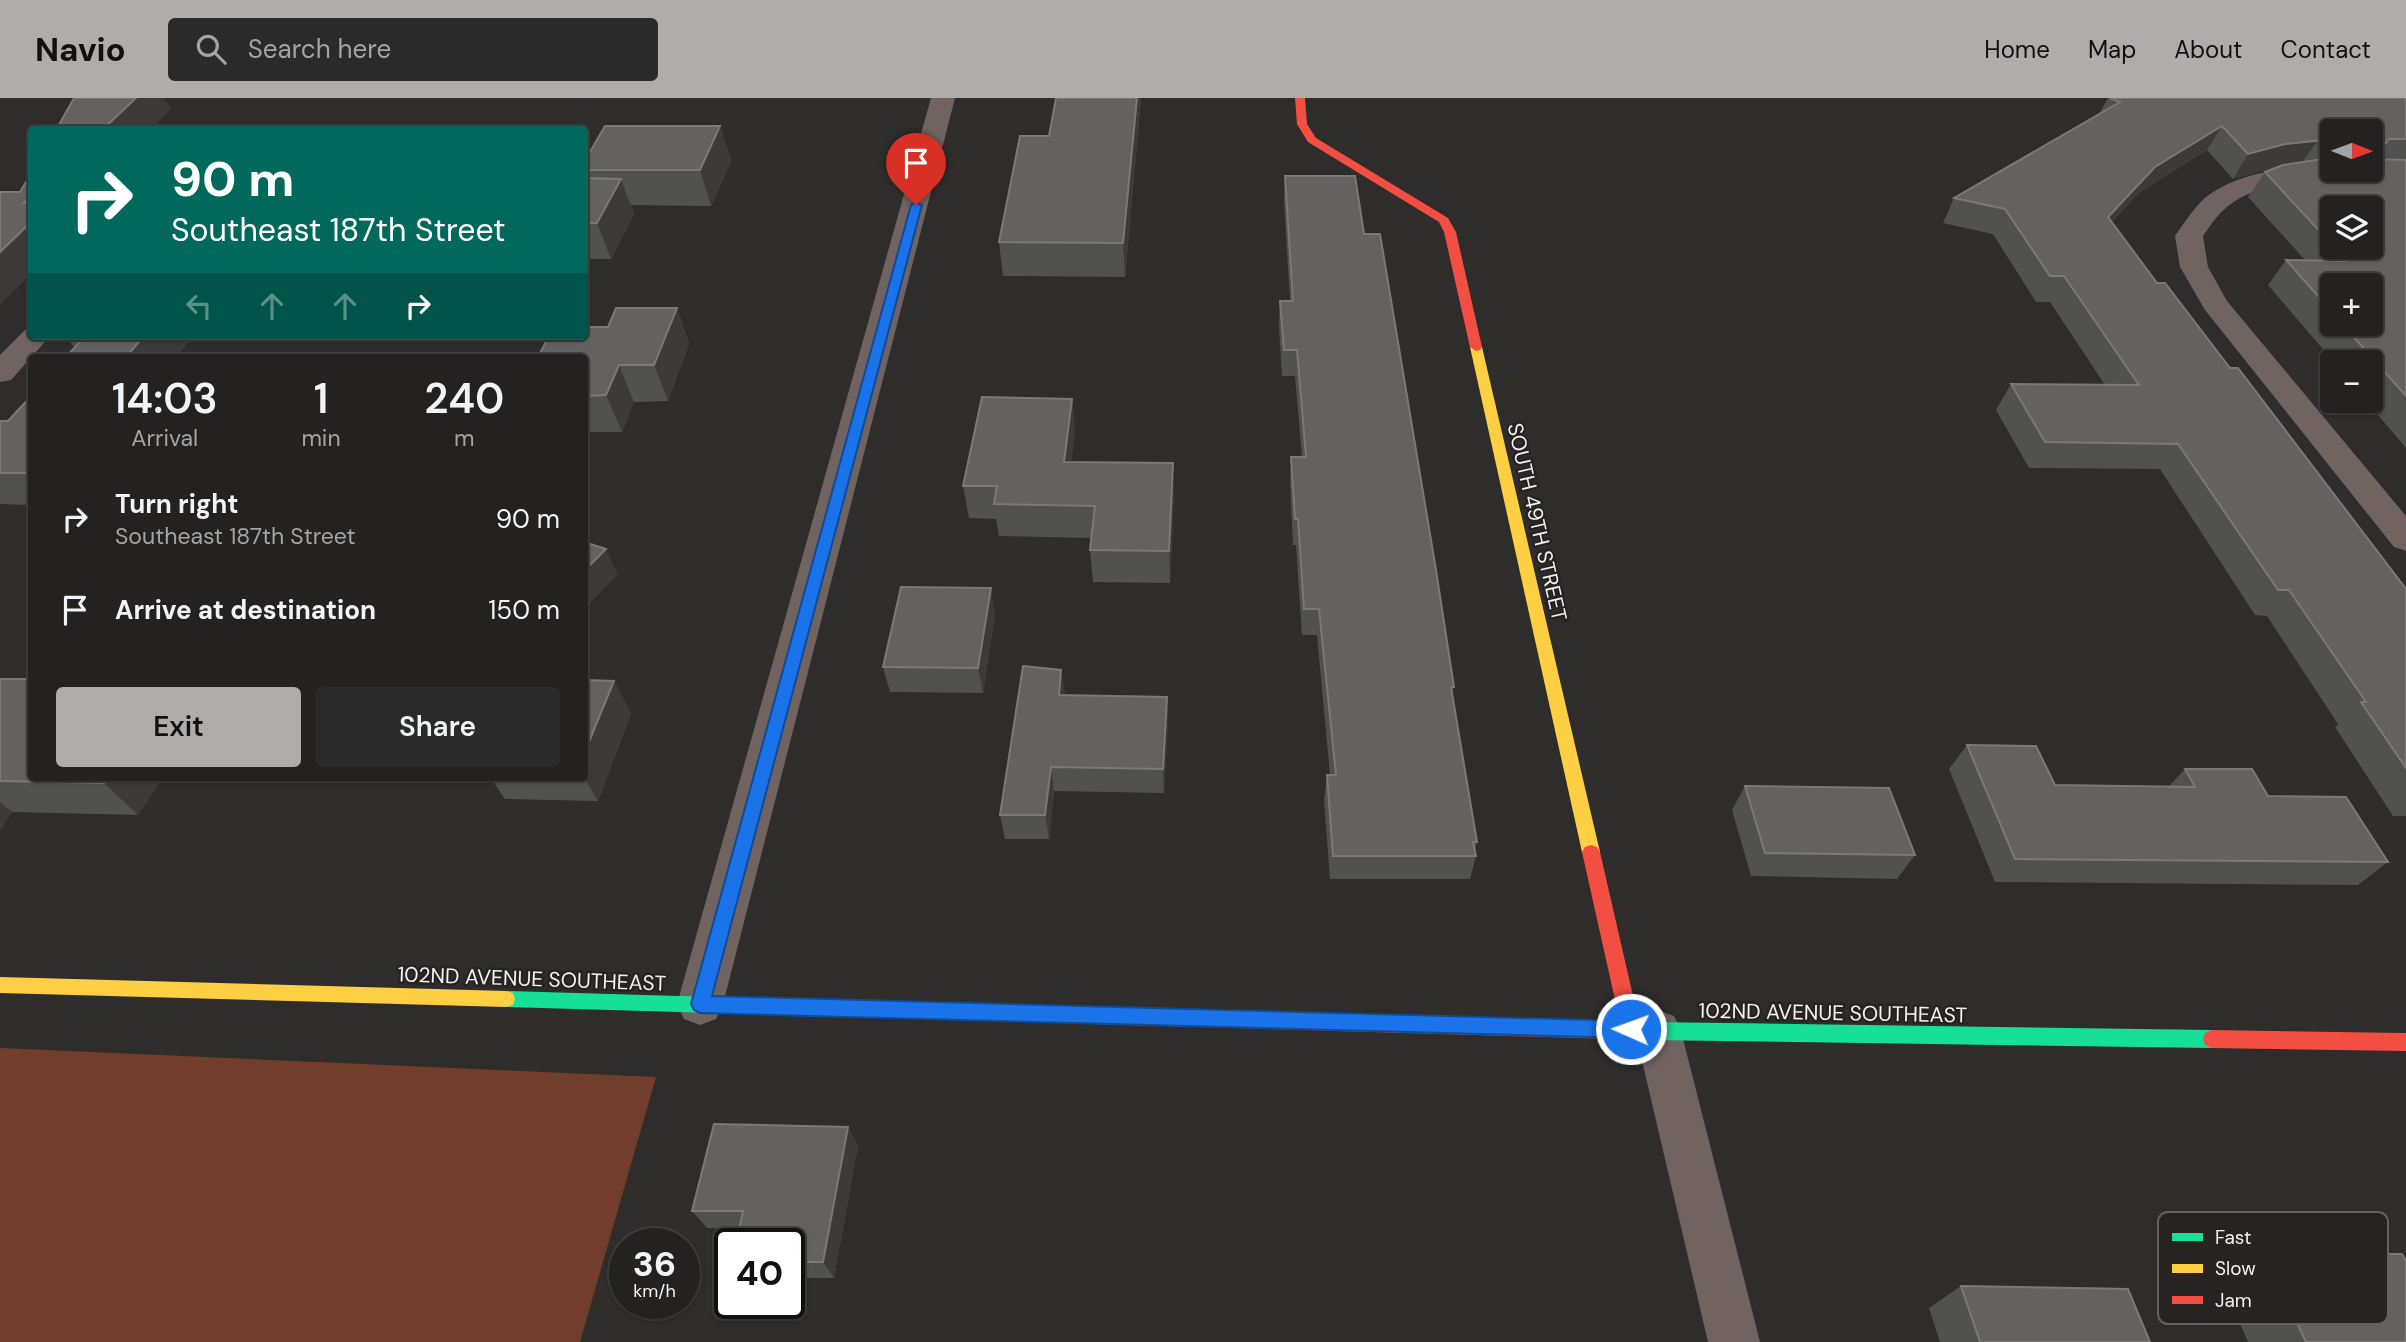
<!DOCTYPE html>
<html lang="en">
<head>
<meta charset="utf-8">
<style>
  :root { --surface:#232221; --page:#2b2a2a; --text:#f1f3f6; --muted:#a3a4a5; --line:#403f3f; --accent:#afacac }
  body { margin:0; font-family:"DM Sans",sans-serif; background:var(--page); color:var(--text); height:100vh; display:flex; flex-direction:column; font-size:26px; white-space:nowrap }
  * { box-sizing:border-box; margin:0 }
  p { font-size:23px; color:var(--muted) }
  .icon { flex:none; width:38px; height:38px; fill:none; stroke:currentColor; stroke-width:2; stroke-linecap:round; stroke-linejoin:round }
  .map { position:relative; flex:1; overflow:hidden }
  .drawer { position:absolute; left:28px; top:256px; width:560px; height:427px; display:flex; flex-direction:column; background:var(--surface); border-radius:7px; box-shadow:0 2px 5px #0004,0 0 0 2px var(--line) }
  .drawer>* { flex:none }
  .banner { position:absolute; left:28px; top:28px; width:560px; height:214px; border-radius:7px; box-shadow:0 2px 5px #0004,0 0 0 2px var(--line); background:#00695c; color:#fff; overflow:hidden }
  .needle { width:46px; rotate:91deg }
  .tools { position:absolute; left:2320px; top:21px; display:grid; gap:14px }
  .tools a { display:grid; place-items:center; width:63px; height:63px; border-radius:7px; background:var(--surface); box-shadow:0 2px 5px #0004,0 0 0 2px var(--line); font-size:35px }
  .speed { position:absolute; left:609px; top:1130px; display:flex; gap:14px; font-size:35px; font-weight:700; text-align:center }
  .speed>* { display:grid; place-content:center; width:91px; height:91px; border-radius:50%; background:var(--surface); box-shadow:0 2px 5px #0004,0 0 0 2px var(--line); line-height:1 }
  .speed small { font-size:18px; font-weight:400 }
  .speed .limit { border:4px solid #111; border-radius:10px; background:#fff; color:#111 }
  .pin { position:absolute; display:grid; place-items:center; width:60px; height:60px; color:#fff; margin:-72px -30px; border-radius:50% 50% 50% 0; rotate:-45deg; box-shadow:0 0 7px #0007 }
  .pin .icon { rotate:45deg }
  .me { position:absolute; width:77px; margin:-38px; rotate:272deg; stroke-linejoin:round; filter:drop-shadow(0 0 5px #0008) }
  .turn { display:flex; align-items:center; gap:24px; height:147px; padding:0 28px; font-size:32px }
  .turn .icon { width:91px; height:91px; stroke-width:2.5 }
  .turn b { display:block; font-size:49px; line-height:60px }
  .lanes { display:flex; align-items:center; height:66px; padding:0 28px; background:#0003; justify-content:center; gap:35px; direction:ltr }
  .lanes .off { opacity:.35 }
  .eta { display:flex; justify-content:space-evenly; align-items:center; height:119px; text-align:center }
  .eta b { font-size:42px; font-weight:600; line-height:49px }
  .action { display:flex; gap:14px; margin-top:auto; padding:14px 28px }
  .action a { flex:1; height:80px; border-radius:7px; background:var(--accent); color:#111; font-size:28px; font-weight:600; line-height:80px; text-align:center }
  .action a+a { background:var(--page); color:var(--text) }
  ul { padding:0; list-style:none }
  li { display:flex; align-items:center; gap:21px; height:91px; padding:0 28px }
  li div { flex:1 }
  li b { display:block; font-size:26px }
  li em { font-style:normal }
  header { display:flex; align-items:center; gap:42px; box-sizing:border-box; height:98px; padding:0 35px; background:var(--accent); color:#111 }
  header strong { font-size:33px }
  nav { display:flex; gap:38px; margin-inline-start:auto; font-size:24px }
  .search { width:490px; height:63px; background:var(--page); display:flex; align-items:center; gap:18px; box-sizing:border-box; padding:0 24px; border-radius:7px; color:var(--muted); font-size:26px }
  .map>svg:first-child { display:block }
  .green { fill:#733d2c }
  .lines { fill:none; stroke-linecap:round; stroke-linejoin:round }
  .street { fill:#706360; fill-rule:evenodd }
  .fast { fill:#16e098; fill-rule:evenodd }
  .slow { fill:#ffcf43; fill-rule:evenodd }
  .jam { fill:#f24e42; fill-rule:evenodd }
  .wall { fill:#515150; fill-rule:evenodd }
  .shaded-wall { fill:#3c3b3a }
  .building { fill:#636261; stroke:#7a7978; stroke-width:2 }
  .route { fill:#1a73e8; stroke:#114b97; stroke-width:2 }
  .labels { text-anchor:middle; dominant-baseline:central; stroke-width:5; stroke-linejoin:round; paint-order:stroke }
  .street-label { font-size:21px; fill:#f4f1f1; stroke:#262322 }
  .key { fill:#262322; stroke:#646160; stroke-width:2 }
  .key-label { font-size:19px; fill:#f4f1f1 }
</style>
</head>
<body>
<header>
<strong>Navio</strong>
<div class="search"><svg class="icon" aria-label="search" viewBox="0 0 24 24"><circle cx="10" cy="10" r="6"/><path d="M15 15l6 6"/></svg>Search here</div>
<nav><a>Home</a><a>Map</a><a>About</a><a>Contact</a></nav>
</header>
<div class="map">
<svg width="2406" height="1244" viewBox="0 0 2406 1244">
  <rect width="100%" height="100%" fill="#2f2d2c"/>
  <path class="green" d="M0,950L656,979L580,1244H0Z"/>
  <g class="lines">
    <g class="street">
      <path d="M931,0H955L723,906L716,921L700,927L684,921L677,906Z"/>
      <path d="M2333,67V72H2371V68H2406V84C2353,83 2270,73 2227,109C2217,117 2210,128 2203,138L2208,169L2227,203L2406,418V453L2394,449L2205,212L2180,169L2175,138C2185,124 2196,106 2210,96C2245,72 2292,69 2333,67Z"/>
      <path d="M32,230V238H50L11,282L0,284V257L25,232Z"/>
      <path d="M1658,912L1674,918L1681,933L1760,1244H1708L1635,933L1642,918Z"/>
    </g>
    <g class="fast">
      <path d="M506,893L884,904L891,906L893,912L891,918L884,920L506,909L499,907L497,901L499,895Z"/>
      <path d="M1650,924L2212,932L2219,935L2221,941L2219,947L2212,950L1650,942L1643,939L1641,933L1643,927Z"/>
    </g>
    <g class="slow">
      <path d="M1476,245L1482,249L1600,754L1597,759L1591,761L1585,759L1582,754L1470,249Z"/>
      <path d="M0,879L506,893L513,895L515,901L513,907L506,909L0,895Z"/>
      <path d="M884,904L1200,911L1207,914L1209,920L1207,926L1200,929L884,920L877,918L875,912L877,906Z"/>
    </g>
    <g class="jam">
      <path d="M1295,0H1305L1307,26L1316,40L1448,120L1456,134L1482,249L1480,252L1476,253L1470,249L1444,134L1439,124L1308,44L1297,26Z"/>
      <path d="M1591,747L1597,749L1600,754L1639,924L1657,927L1659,933L1657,939L1650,942L1200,929L1193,926L1191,920L1193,914L1200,911L1620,924L1582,754L1585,749Z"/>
      <path d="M2212,932L2406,935V953L2212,950L2205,947L2203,941L2205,935Z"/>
    </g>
  </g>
  <g class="wall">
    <path d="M1141,0L1125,179L1003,178L999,144L1049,38Z"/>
    <path d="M2108,0H2406V350L2366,303H2371V264H2334L2268,187L2286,162H2305L2248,99L2265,74L2277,70L2269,71L2233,81L2207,52L2140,94L2112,124L2157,185L2230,270L2406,491V718H2393L2335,629L2338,626L2267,518L2255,517L2160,371L2029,370L1996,312L2011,286L2105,287L2050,204H2036L1993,136L1943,125L1954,100L2099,16ZM2333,33H2371V72H2333ZM2333,110L2371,149H2333ZM2333,187L2371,226H2333Z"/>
    <path d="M720,28L731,63L711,108L631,107L634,116L611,161H584V64Z"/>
    <path d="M1285,78L1364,136L1454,589L1452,595L1477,744L1475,752L1476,758L1470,781H1330L1324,702L1327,677H1330L1317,537H1302L1296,447H1293L1290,385L1291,359H1302L1295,278H1282L1279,228L1280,203H1290L1284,103Z"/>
    <path d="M677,210L689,246L668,303L634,304L622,334H584V259L608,229Z"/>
    <path d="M65,238H193L176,259H66L75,250Z"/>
    <path d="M32,297V407L0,406V323H8Z"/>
    <path d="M1072,301L1075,333L1071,364L1174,398L1170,485L1093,484L1090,452L1091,440L999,438L996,421L969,420L963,388Z"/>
    <path d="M995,516L983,595L890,594L883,569Z"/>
    <path d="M1061,572L1065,597L1167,599L1168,624L1164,695L1054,693L1049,741H1005L1000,717Z"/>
    <path d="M0,581L32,679H163L138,717L12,714L0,732Z"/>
    <path d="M614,583L631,616L598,703L505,701L490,679H584Z"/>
    <path d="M1967,647L2055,687L2168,689L2185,671L2268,698L2388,764L2358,787L1995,784L1949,671Z"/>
    <path d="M1745,688L1915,757L1897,781L1751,778L1732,712Z"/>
    <path d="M848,1029L858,1048L834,1180H789V1146L740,1131L707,1130L692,1113Z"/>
    <path d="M2263,1155L2406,1244H2248L2219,1178Z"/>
    <path d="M1961,1188L2150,1244H1940L1929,1210Z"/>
  </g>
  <g class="shaded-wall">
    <path d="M136,0H164L171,11L150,32H102Z"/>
    <path d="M1137,0H1141L1125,179L1123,145Z"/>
    <path d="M720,28L731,63L711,108L700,72Z"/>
    <path d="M2222,28L2207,52L2140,94L2094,144L2108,119L2155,69Z"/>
    <path d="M2318,42L2301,66L2269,71L2233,81L2248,56L2285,46Z"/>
    <path d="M621,81L634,116L611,161L597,125Z"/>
    <path d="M32,98V116L24,105Z"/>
    <path d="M32,123V175L0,207V154Z"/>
    <path d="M677,210L689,246L668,303L654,267Z"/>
    <path d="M144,238H193L176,259H126Z"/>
    <path d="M619,267L634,304L622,334L606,297Z"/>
    <path d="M1072,301L1075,333L1067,397L1064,364Z"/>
    <path d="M1173,365L1174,398L1170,485L1169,453Z"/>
    <path d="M32,369V382L26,375Z"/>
    <path d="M606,451L618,476L584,512V473Z"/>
    <path d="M991,490L995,516L983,595L978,570Z"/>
    <path d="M1061,572L1065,598L1059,597Z"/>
    <path d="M614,583L631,616L598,703L584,679V656Z"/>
    <path d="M1167,599L1168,624L1164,695L1163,671Z"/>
    <path d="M1051,669L1054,693L1049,741L1045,717Z"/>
    <path d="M107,679H163L138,717L104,685Z"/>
    <path d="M0,704L12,714L0,732Z"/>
    <path d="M848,1029L858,1048L834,1180L823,1164Z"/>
  </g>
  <g class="building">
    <path d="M74,0H136L102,32H56Z"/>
    <path d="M1056,0H1137L1123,145L999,144L1020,38H1049Z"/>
    <path d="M2110,0H2406V41H2389L2386,45H2371V33H2333V41L2285,46L2248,56L2222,28L2155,69L2108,119L2157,185H2165L2230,270H2238L2406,491V670L2361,604H2366L2289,492H2278L2178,346L2045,344L2011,286L2139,287L2064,178H2050L2005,111L1954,100L2120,4Z"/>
    <path d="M605,28H720L700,72H584V64Z"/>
    <path d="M2330,60H2333V72H2371V61L2406,62V298L2342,226H2371V187H2333V215L2286,162L2346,163L2334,149H2371V110H2333V148L2265,74L2283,67Z"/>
    <path d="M32,74V98L24,105H32V123L0,154V94H20Z"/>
    <path d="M1285,78H1355L1364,136H1380L1436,472L1454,589H1451L1477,744H1473L1476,758H1333L1327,677H1336L1319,511H1304L1298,421H1295L1291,359H1306L1297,252H1284L1280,203H1293Z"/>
    <path d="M584,80L621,81L597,125H584Z"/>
    <path d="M616,210H677L654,267H619L606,297L584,298V259H538L549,238H584V229H608Z"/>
    <path d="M85,238H144L126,259H66Z"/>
    <path d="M32,297V369L26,375H0V323H8Z"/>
    <path d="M982,299L1072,301L1064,364L1173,365L1169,453L1090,452L1095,408L994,406L997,388H963Z"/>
    <path d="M584,444L606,451L584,473Z"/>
    <path d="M901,489L991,490L978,570L883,569Z"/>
    <path d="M1023,568L1061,572L1059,597L1167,599L1163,671L1051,669L1045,717H1000Z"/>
    <path d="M0,581H32V679H107L104,685L0,683Z"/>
    <path d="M584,582L614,583L584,656Z"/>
    <path d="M1967,647L2036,648L2055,687L2195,689L2185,671H2252L2268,698L2346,699L2388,764L2015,761Z"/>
    <path d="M1745,688L1889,690L1915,757L1765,755Z"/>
    <path d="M714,1026L848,1029L823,1164H789V1146H736L743,1113H692Z"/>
    <path d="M2263,1155L2402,1156L2406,1163V1244H2306Z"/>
    <path d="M1961,1188L2128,1191L2150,1244H1980Z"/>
  </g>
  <path class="route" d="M916,104L922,107L712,898L1631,923L1637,925L1640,931L1637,938L1631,940L700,915L694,912L691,906L911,107Z"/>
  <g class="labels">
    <g class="street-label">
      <text transform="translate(1537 424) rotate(77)">SOUTH 49TH STREET</text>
      <text transform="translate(532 881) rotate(2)">102ND AVENUE SOUTHEAST</text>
      <text transform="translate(1833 915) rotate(1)">102ND AVENUE SOUTHEAST</text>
    </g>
  </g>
  <rect x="2158" y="1114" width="230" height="112" rx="10" class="key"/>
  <rect x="2172" y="1135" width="31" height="8" fill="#16e098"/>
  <rect x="2172" y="1166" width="31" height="9" fill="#ffcf43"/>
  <rect x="2172" y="1198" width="31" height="8" fill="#f24e42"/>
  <g class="key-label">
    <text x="2215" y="1146">Fast</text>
    <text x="2215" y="1177">Slow</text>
    <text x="2215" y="1209">Jam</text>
  </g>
</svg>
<div class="tools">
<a><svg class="needle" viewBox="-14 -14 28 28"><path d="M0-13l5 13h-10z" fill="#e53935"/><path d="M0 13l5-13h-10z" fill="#a3a4a5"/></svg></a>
<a><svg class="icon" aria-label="layers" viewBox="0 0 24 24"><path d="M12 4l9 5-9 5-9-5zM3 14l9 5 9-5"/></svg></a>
<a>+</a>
<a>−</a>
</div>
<div class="speed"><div>36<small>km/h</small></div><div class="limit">40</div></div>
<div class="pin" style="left:916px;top:107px;background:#d93025"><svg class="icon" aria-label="arrive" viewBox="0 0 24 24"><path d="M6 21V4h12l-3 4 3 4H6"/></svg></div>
<svg class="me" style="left:1631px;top:931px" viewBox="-20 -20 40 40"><circle r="17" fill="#1a73e8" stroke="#fff" stroke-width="3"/><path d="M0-11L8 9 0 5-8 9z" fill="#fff"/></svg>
<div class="banner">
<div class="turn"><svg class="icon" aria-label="right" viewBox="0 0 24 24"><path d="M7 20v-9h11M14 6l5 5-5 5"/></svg><div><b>90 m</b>Southeast 187th Street</div></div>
<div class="lanes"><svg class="icon off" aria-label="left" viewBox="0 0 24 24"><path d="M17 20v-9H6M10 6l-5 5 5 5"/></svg><svg class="icon off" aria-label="ahead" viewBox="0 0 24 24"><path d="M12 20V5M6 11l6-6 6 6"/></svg><svg class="icon off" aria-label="ahead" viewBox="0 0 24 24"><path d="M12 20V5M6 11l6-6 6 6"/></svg><svg class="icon" aria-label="right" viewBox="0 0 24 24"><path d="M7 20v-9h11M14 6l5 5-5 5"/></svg></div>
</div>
<section class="drawer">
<div class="eta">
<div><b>14:03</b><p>Arrival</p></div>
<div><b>1</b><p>min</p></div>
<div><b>240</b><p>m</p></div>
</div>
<ul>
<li><svg class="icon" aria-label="right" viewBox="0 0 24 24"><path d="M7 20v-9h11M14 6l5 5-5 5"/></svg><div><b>Turn right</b><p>Southeast 187th Street</p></div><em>90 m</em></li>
<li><svg class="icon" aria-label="arrive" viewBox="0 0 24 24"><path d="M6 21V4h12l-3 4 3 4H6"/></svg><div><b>Arrive at destination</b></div><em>150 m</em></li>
</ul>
<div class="action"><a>Exit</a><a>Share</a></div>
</section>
</div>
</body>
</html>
